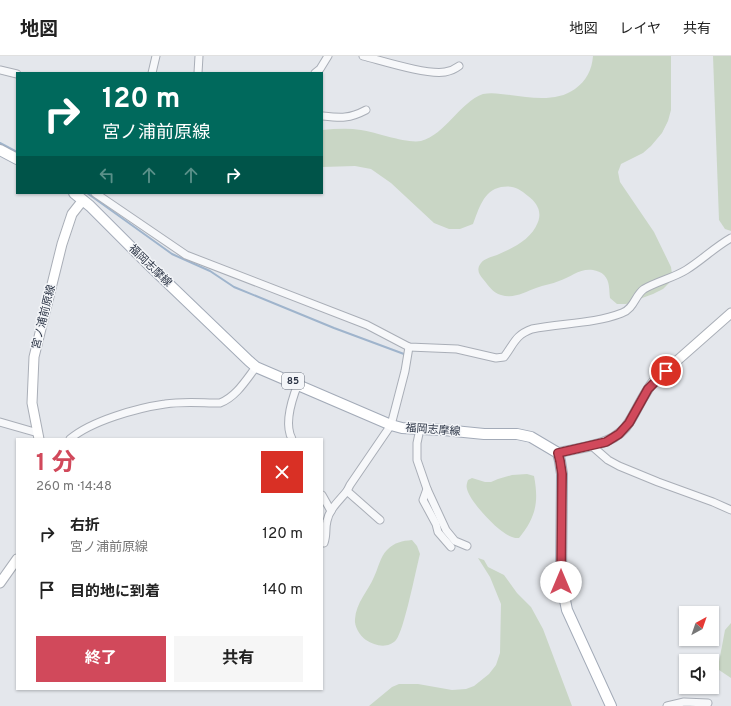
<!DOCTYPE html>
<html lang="ja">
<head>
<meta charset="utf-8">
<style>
  :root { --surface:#fff; --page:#f6f6f6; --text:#222; --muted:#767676; --line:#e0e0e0; --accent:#d1495b }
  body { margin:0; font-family:Overpass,"Noto Sans JP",sans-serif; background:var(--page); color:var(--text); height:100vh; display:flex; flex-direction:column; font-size:15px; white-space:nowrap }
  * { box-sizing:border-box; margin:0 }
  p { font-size:13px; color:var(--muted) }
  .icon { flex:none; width:22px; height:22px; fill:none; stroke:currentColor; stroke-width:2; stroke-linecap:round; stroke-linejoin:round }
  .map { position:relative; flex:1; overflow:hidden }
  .side { position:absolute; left:16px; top:382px; width:307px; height:252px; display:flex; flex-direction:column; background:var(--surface); border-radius:0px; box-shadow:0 1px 3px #0004 }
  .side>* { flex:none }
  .hud { position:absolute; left:16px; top:16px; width:307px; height:122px; border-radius:0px; box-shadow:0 1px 3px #0004; background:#00695c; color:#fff; overflow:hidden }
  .needle { width:26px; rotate:40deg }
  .fabs { position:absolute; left:679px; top:550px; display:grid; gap:8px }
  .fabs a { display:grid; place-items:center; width:40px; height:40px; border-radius:0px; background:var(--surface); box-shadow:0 1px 3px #0004; font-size:20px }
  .pin { position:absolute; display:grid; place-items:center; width:34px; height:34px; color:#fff; margin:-17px; border:2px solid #fff; border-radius:50%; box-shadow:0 1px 4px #0007 }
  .me { position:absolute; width:44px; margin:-22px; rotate:0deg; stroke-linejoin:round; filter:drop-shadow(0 0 3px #0008) }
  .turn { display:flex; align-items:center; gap:14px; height:84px; padding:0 20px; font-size:18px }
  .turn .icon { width:52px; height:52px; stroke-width:2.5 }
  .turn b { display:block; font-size:28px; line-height:34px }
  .lanes { display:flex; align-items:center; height:38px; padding:0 20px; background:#0003; justify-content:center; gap:20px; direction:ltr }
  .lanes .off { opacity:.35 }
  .round { display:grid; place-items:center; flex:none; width:42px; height:42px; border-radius:0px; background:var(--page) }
  .head { display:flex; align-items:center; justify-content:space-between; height:68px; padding:0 20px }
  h1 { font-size:24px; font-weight:700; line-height:30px; color:var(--accent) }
  .button { display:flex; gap:8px; margin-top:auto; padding:8px 20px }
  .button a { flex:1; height:46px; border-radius:0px; background:var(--accent); color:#fff; font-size:16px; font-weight:700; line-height:46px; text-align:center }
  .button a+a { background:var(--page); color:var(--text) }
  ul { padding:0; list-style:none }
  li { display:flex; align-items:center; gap:12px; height:56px; padding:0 20px }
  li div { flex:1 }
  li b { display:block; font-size:15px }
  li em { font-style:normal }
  header { display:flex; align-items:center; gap:24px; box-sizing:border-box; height:56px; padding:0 20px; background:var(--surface); border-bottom:1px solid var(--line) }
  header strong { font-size:19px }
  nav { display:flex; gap:22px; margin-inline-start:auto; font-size:14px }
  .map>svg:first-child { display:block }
  .green { fill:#c9d6c5 }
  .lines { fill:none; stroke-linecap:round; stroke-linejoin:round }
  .stream { stroke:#9fb4cc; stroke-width:2 }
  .minor-casing { stroke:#a9aeb7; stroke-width:9 }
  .secondary-casing { stroke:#a9aeb7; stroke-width:11 }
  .primary-casing { stroke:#a3abb8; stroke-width:12 }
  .minor { stroke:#f7f8fa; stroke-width:7 }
  .secondary { stroke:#fff; stroke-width:9 }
  .primary { stroke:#fff; stroke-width:10 }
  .route-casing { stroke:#882f3b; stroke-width:10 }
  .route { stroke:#d1495b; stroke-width:7 }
  .labels { text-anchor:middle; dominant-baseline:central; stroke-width:3; stroke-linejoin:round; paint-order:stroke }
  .shield { fill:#f4f6f9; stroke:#676e7b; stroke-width:1 }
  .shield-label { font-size:10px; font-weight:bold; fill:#2b3445 }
  .street-label { font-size:11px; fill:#2b3445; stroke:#f4f6f9 }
</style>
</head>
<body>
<header>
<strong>地図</strong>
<nav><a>地図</a><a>レイヤ</a><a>共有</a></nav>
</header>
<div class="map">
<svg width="731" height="650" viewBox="0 0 731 650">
  <rect width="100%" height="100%" fill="#e4e7ec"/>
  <g class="green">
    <path d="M593,0H671V54L668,65L662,77L651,90L643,97L621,108L618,116L620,126L654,176L671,211L672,218L669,227L663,233L653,238L626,248H617L610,242C609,234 610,225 604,219C601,216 597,215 593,214C580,212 571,221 559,225C552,228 544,229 536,232C525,236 514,243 501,239C493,237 488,229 483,223C479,219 476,213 481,207C484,203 491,201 497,199C513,192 531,184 538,166C542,155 537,147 528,140C519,132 512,129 501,131C483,135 479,153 473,168L460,173H449L434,167L391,127L371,113L355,110L322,111V74C335,73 348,72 361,74C376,76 407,88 421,85C445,79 460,46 483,38C492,36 501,38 510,39C532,42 557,46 575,33C586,25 592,14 593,0Z"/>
    <path d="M713,0H731V175L725,173L719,164Z"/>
    <path d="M527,418L534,420C539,446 536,461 519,482C516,482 514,482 512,481C500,478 470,446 467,433C466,430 467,427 468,424L472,422L485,426H491L498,423L512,419Z"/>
    <path d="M412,484L417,490L420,498C416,513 404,575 396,584C388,593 375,590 366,584C360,580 354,570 355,563C356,547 368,535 374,521C378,513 380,501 387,494C395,486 402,485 412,484Z"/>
    <path d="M478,502L484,504L488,511L504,519L517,537L531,551L543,573L572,650H369L392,631L399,628H418L452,634L466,633L474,630L489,618L496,609L500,597L501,548L490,521Z"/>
    <path d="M731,567V622L719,614L718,611L725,574Z"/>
  </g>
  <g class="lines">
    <g class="stream">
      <path d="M0,87L17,96"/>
      <path d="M87,137L172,198L210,215L234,231L334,272L404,298"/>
    </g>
    <g class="minor-casing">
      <g id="minor">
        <path d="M363,0C383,5 426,19 445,16C451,15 455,13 459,10"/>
        <path d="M0,14L17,18"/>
        <path d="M152,17L156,0"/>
        <path d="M198,17L199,0"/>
        <path d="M315,17L320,13L328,0"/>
        <path d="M322,60C341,62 349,63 366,54"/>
        <path d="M95,137L186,199L367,269L409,291L457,293L496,302L504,301C514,288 515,279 532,273C561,267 594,268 622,257C634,253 635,239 644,233C658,225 673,222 686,214C702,204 715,191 731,182"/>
        <path d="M0,366L38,377"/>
        <path d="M420,373L417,387V404L427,433L423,444L436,468L438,476L451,491"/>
        <path d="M70,383C91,365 137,352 165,348C183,345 202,347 220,347C236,341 246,324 256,311"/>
        <path d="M292,383C284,368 292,343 298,328"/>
        <path d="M592,390L608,404L619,410L658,426L713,446L731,454"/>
        <path d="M427,433L446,474L455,485L467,490"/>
        <path d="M322,439L331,455"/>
        <path d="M380,464L347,435L350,429L391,369L405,315L409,291"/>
        <path d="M324,487C327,479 325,472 327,465C329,453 340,444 347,435"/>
        <path d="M667,650L684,646L708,647"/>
      </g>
    </g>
    <g class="secondary-casing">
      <g id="secondary">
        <path d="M39,383L32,347L34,301L62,188L72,158L83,144"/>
        <path d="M558,397C583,390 615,391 630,365C638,352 644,337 654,325L731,257"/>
        <path d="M0,527L17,503"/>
      </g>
    </g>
    <g class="primary-casing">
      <g id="primary">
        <path d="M0,94L17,103"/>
        <path d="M74,137L90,150L148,208L249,305L256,311L391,369L402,372L420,373L444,374L484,378H517L531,381L558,397L560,405L562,418L561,525L567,554L611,650"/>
      </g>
    </g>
    <use href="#minor" class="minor"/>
    <use href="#secondary" class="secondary"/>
    <use href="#primary" class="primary"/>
  </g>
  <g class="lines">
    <g class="route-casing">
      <path id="route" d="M561,526L562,418L560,405L558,397L606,386L619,378L629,367L648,333L666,315"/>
    </g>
    <use href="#route" class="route"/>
  </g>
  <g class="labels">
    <rect class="shield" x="282" y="317" width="22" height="16" rx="3"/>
    <g class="shield-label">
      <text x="293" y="325">85</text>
    </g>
    <g class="street-label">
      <text transform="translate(150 210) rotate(44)">福岡志摩線</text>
      <text transform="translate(44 261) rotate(-76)">宮ノ浦前原線</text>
      <text transform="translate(433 374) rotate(4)">福岡志摩線</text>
    </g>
  </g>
</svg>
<div class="fabs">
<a><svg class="needle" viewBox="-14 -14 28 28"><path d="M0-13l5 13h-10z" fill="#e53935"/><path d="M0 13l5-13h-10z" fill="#767676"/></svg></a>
<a><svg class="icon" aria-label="sound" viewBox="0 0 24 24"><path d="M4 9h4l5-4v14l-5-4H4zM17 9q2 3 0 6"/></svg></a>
</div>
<div class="pin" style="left:666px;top:315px;background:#d93025"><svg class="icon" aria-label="arrive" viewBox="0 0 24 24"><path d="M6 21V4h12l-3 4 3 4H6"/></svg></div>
<svg class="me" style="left:561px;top:526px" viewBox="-20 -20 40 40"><circle r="19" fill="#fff"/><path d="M0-13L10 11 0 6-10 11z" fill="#d1495b"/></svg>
<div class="hud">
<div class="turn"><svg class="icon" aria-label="right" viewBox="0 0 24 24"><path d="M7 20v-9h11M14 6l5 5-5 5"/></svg><div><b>120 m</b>宮ノ浦前原線</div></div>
<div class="lanes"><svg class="icon off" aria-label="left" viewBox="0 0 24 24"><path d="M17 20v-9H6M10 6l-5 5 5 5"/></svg><svg class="icon off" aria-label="ahead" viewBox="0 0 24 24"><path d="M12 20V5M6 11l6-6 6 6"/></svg><svg class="icon off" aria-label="ahead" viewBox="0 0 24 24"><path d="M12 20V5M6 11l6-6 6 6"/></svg><svg class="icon" aria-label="right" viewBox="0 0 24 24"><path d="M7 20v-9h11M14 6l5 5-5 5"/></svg></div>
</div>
<section class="side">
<div class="head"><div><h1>1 分</h1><p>260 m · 14:48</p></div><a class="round" style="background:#d93025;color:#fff"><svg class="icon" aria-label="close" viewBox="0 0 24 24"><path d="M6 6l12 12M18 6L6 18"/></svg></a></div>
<ul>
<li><svg class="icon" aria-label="right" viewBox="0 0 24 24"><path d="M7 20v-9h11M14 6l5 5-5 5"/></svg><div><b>右折</b><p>宮ノ浦前原線</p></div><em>120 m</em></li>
<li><svg class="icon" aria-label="arrive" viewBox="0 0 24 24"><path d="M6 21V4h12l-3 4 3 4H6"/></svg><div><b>目的地に到着</b></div><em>140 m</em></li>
</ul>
<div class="button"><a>終了</a><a>共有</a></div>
</section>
</div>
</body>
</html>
